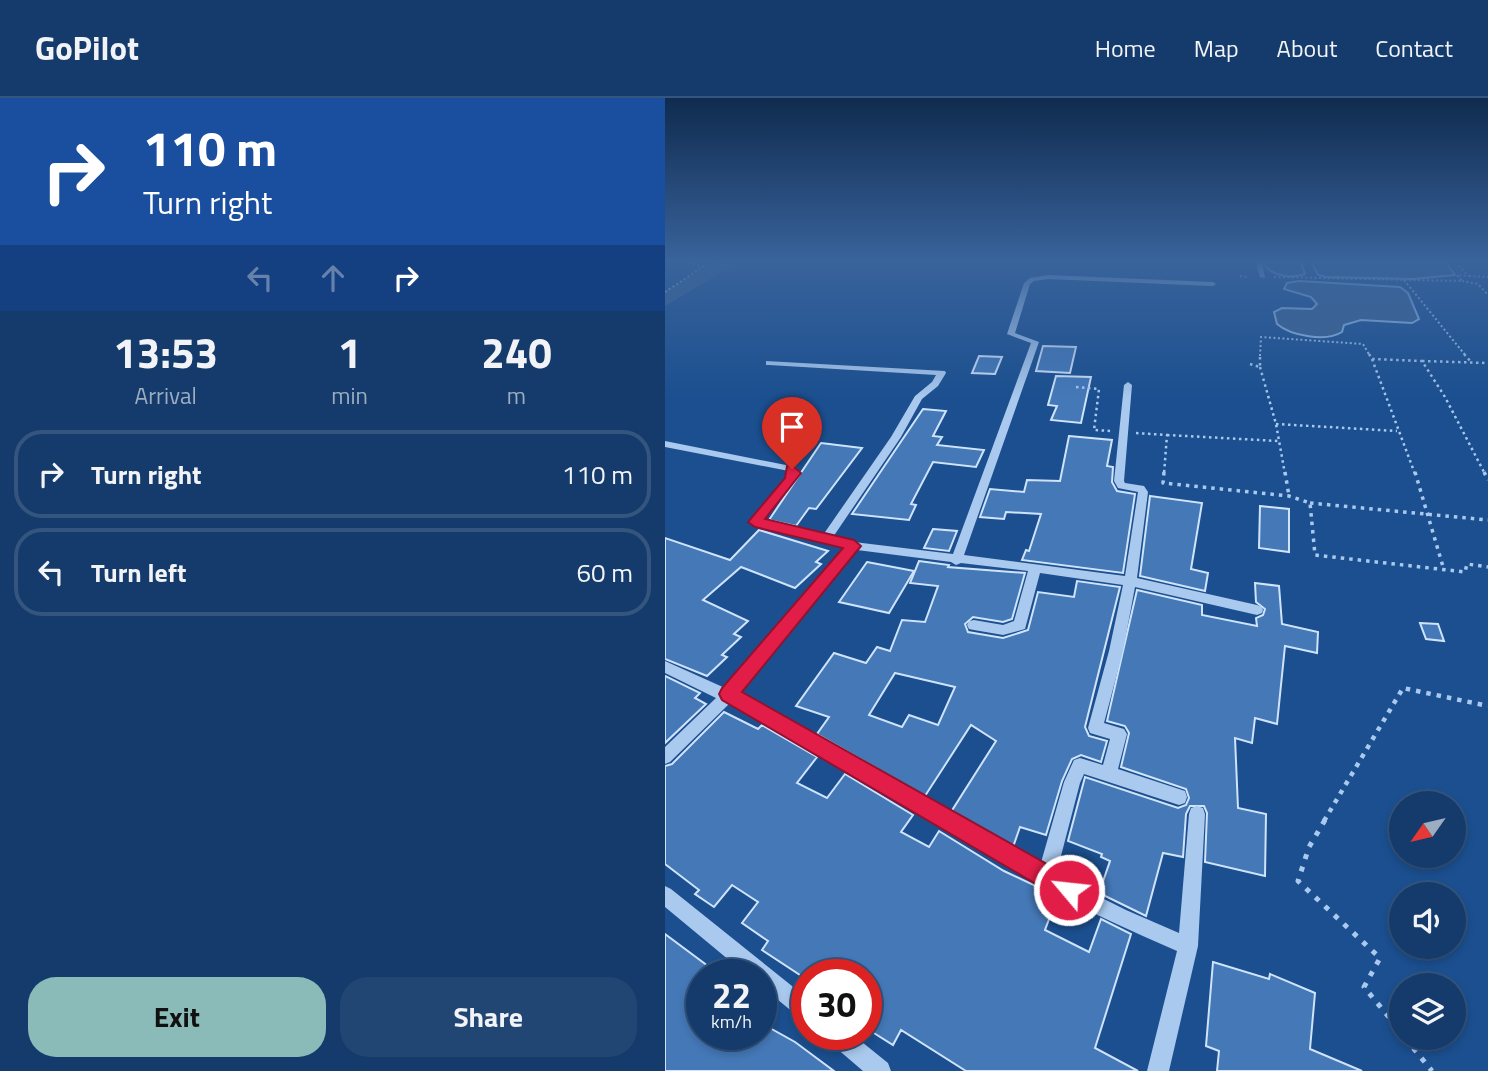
<!DOCTYPE html>
<html lang="en">
<head>
<meta charset="utf-8">
<style>
  :root { --surface:#143b6b; --page:#214673; --text:#f1f3f6; --muted:#9dadc1; --line:#33557e; --accent:#8bbbb9 }
  body { margin:0; font-family:"Titillium Web",sans-serif; background:var(--page); color:var(--text); height:100vh; display:flex; flex-direction:column; font-size:26px; white-space:nowrap }
  * { box-sizing:border-box; margin:0 }
  p { font-size:23px; color:var(--muted) }
  .icon { flex:none; width:38px; height:38px; fill:none; stroke:currentColor; stroke-width:2; stroke-linecap:round; stroke-linejoin:round }
  .map { position:relative; flex:1; overflow:hidden }
  .drawer { display:flex; flex-direction:column; background:var(--surface); width:665px }
  .drawer>* { flex:none }
  .hud { background:#1a4fa0; color:#fff; overflow:hidden }
  .needle { width:46px; rotate:236deg }
  .controls { position:absolute; left:724px; top:693px; display:grid; gap:14px }
  .controls a { display:grid; place-items:center; width:77px; height:77px; border-radius:50%; background:var(--surface); box-shadow:0 4px 10px #0003,0 0 0 2px var(--line); font-size:35px }
  .speed { position:absolute; left:21px; top:861px; display:flex; gap:14px; font-size:35px; font-weight:700; text-align:center }
  .speed>* { display:grid; place-content:center; width:91px; height:91px; border-radius:50%; background:var(--surface); box-shadow:0 4px 10px #0003,0 0 0 2px var(--line); line-height:1 }
  .speed small { font-size:18px; font-weight:400 }
  .speed .limit { border:10px solid #d22; background:#fff; color:#111 }
  .pin { position:absolute; display:grid; place-items:center; width:60px; height:60px; color:#fff; margin:-72px -30px; border-radius:50% 50% 50% 0; rotate:-45deg; box-shadow:0 0 7px #0007 }
  .pin .icon { rotate:45deg }
  .me { position:absolute; width:77px; margin:-38px; rotate:298deg; stroke-linejoin:round; filter:drop-shadow(0 0 5px #0008) }
  .turn { display:flex; align-items:center; gap:24px; height:147px; padding:0 28px; font-size:32px }
  .turn .icon { width:91px; height:91px; stroke-width:2.5 }
  .turn b { display:block; font-size:49px; line-height:60px }
  .lanes { display:flex; align-items:center; height:66px; padding:0 28px; background:#0003; justify-content:center; gap:35px; direction:ltr }
  .lanes .off { opacity:.35 }
  .eta { display:flex; justify-content:space-evenly; align-items:center; height:119px; text-align:center }
  .eta b { font-size:42px; font-weight:700; line-height:49px }
  .action { display:flex; gap:14px; margin-top:auto; padding:14px 28px }
  .action a { flex:1; height:80px; border-radius:28px; background:var(--accent); color:#111; font-size:28px; font-weight:700; line-height:80px; text-align:center }
  .action a+a { background:var(--page); color:var(--text) }
  ul { padding:0; list-style:none }
  li { display:flex; align-items:center; gap:21px; height:88px; margin:0 14px 10px; padding:0 14px; border:4px solid var(--line); border-radius:28px }
  li div { flex:1 }
  li b { display:block; font-size:26px }
  li em { font-style:normal }
  header { display:flex; align-items:center; gap:42px; box-sizing:border-box; height:98px; padding:0 35px; background:var(--surface); border-bottom:2px solid var(--line) }
  header strong { font-size:33px }
  nav { display:flex; gap:38px; margin-inline-start:auto; font-size:24px }
  main { display:flex; flex:1; min-height:0 }
  .map>svg:first-child { display:block }
  .water { fill:#3c6290; stroke:#9cc4f0; stroke-width:2 }
  .lines { fill:none; stroke-linecap:round; stroke-linejoin:round }
  .river { fill:#3c6290; fill-rule:evenodd }
  .building { fill:#4478b7; stroke:#cfe3fa; stroke-width:2; fill-rule:evenodd }
  .path-far4 { stroke:#a9c9ee; stroke-width:2; stroke-dasharray:2 2.5; stroke-linecap:butt }
  .path-far3 { stroke:#a9c9ee; stroke-width:2.5; stroke-dasharray:2.5 3.5; stroke-linecap:butt }
  .path-far2 { stroke:#a9c9ee; stroke-width:3.5; stroke-dasharray:3.5 5; stroke-linecap:butt }
  .path-far1 { stroke:#a9c9ee; stroke-width:4.5; stroke-dasharray:4.5 6; stroke-linecap:butt }
  .path { stroke:#a9c9ee; stroke-width:5; stroke-dasharray:5 8; stroke-linecap:butt }
  .minor { fill:#a9c9ee; fill-rule:evenodd }
  .route { fill:#e11d48; stroke:#92132f; stroke-width:2 }
</style>
</head>
<body>
<header>
<strong>GoPilot</strong>
<nav><a>Home</a><a>Map</a><a>About</a><a>Contact</a></nav>
</header>
<main>
<section class="drawer">
<div class="hud">
<div class="turn"><svg class="icon" aria-label="right" viewBox="0 0 24 24"><path d="M7 20v-9h11M14 6l5 5-5 5"/></svg><div><b>110 m</b>Turn right</div></div>
<div class="lanes"><svg class="icon off" aria-label="left" viewBox="0 0 24 24"><path d="M17 20v-9H6M10 6l-5 5 5 5"/></svg><svg class="icon off" aria-label="ahead" viewBox="0 0 24 24"><path d="M12 20V5M6 11l6-6 6 6"/></svg><svg class="icon" aria-label="right" viewBox="0 0 24 24"><path d="M7 20v-9h11M14 6l5 5-5 5"/></svg></div>
</div>
<div class="eta">
<div><b>13:53</b><p>Arrival</p></div>
<div><b>1</b><p>min</p></div>
<div><b>240</b><p>m</p></div>
</div>
<ul>
<li><svg class="icon" aria-label="right" viewBox="0 0 24 24"><path d="M7 20v-9h11M14 6l5 5-5 5"/></svg><div><b>Turn right</b></div><em>110 m</em></li>
<li><svg class="icon" aria-label="left" viewBox="0 0 24 24"><path d="M17 20v-9H6M10 6l-5 5 5 5"/></svg><div><b>Turn left</b></div><em>60 m</em></li>
</ul>
<div class="action"><a>Exit</a><a>Share</a></div>
</section>
<div class="map">
<svg width="823" height="973" viewBox="0 0 823 973">
  <rect width="100%" height="100%" fill="#1b4f8f"/>
  <g class="water">
    <path d="M598,164H636L640,176C627,181 604,178 598,164Z"/>
    <path d="M646,164H781L790,177L748,181L661,179L653,177Z"/>
    <path d="M634,183L735,189L743,195L754,221L747,225L696,222L679,227L677,234C661,244 626,238 612,226L609,214L617,210L647,211L652,206L646,199L619,191L622,185Z"/>
  </g>
  <g class="lines">
    <path class="river" d="M50,164H79L55,175L0,208V193Z"/>
  </g>
  <g class="building">
    <path d="M378,248L411,249L405,275L371,273Z"/>
    <path d="M314,258L337,259L330,276L307,275Z"/>
    <path d="M391,278L426,279L416,325L386,322L392,308L383,307Z"/>
    <path d="M258,311L281,313L268,338L277,339L272,347L319,352L311,369L268,364L246,406L251,407L244,422L187,416Z"/>
    <path d="M404,338L447,342L442,368L448,369L447,384L452,393L470,396L458,475L357,462L361,452L364,453L376,416L341,414L339,421L315,419L325,391L359,394L362,382L395,383Z"/>
    <path d="M156,345L197,350L151,411L144,410L131,428L104,422Z"/>
    <path d="M485,398L537,405L526,471L543,475L540,493L475,478Z"/>
    <path d="M595,408L624,411V454L594,450Z"/>
    <path d="M268,431L292,433L284,453L259,450Z"/>
    <path d="M94,432L163,453L151,464L156,466L130,490L76,469L38,502L83,523L69,536L76,539L57,557L62,559L42,578L0,561V440L65,462Z"/>
    <path d="M254,463L284,467L283,469L360,475L347,521L338,524L308,519L300,526L303,534L338,540L363,532L373,494L409,499L412,483L455,489L420,629L424,638L442,643L436,664L416,657L407,661L397,683L381,737L355,729L348,749L286,714L331,643L306,627L260,698L152,636L164,619L131,608L169,555L201,565L212,549L225,553L237,522L260,524L273,488L245,485ZM230,575L290,589L273,627L244,617L237,629L204,617Z"/>
    <path d="M202,464L249,473L224,515L174,504Z"/>
    <path d="M590,485L614,488L617,526L653,534L652,555L620,548L612,626L590,620L587,645L570,640L573,710L601,716L600,778L540,764L542,715L539,708H525L521,716L518,759L498,755L481,818L434,795L445,763L436,759L437,756L403,743L420,679L513,710L521,707L524,700L521,691L456,669L464,635L460,628L442,623L472,492L537,507V517L592,528L591,520L598,517L600,511L591,504Z"/>
    <path d="M755,525L773,526L779,543L761,541Z"/>
    <path d="M0,578L35,595L30,600L41,606L0,645Z"/>
    <path d="M59,614L93,631L97,627L152,659L132,685L162,700L180,676L248,717L236,734L264,749L274,733L339,773L375,790L372,800L389,808L380,832L424,854L436,821L466,836L430,950L473,973H301L236,932L228,947L201,930V877H135L97,852L103,843L77,825L93,804L67,787L49,809L30,796L34,792L0,766V668L7,666Z"/>
    <path d="M0,836L55,877H37V936H96V925L130,944L169,973H0Z"/>
    <path d="M548,864L604,881L605,876L650,895L645,951L697,973H552L554,953L541,948Z"/>
  </g>
  <g class="lines">
    <g class="path-far4">
      <path d="M38,169L51,164"/>
      <path d="M575,178L584,179"/>
      <path d="M804,178L823,179"/>
      <path d="M609,179L797,183L792,177L804,178L789,164"/>
      <path d="M739,182L801,258"/>
      <path d="M797,183L813,186L823,197"/>
      <path d="M0,194L38,169L23,164"/>
      <path d="M595,258L596,239L698,246L705,258"/>
    </g>
    <g class="path-far3">
      <path d="M704,256L707,261L757,263L780,299L820,376"/>
      <path d="M799,256L807,265"/>
      <path d="M707,261L750,376"/>
      <path d="M757,263L823,265"/>
      <path d="M585,266L595,269V256"/>
      <path d="M595,269L611,326L620,376"/>
      <path d="M411,289L434,291L429,332L446,333"/>
      <path d="M611,326L732,333"/>
      <path d="M471,335L502,337L499,376"/>
      <path d="M502,337L613,343"/>
    </g>
    <g class="path-far2">
      <path d="M499,374L498,385L624,398L645,405L650,457L800,474L802,466L823,469"/>
      <path d="M620,374L624,398"/>
      <path d="M750,374L779,472"/>
      <path d="M819,374L823,382"/>
      <path d="M645,405L823,422"/>
    </g>
    <path class="path-far1" d="M659,723L738,590L823,608"/>
    <g class="path">
      <path d="M660,722L644,749L633,783L715,860L699,889L737,935"/>
      <path d="M740,940L767,973"/>
    </g>
    <g class="minor">
      <path d="M591,164H597L600,180L595,179Z"/>
      <path d="M383,177L548,184L551,186L548,188L383,181L369,183L365,186L350,235L374,244L299,457L460,478L473,394L453,390L449,383L459,287L463,284L467,287L459,383L460,385L479,388L483,394L472,480L592,507L597,509L598,512L597,515L592,517L470,489L458,553L439,625L459,631L462,636L453,671L514,691L520,693L522,699L520,705L514,707L419,676L415,685L391,777L461,812L514,835L524,716L526,710L532,708L538,710L540,716L533,848L504,973H482L512,853C468,834 424,814 382,791C274,733 172,665 64,606L5,664L0,666V649L51,600L0,575V563L60,590L181,450L86,427L84,424L86,421L121,380L125,375L124,373L0,349V343L131,369L135,375L97,423L158,437L226,339L250,298L267,284L271,277L104,267H101V263L280,273L281,275L273,288L257,301L236,339L168,439L189,444L288,456L366,245L342,236L359,185L365,180ZM192,452L286,464L291,467L296,465L363,473L349,523L338,527L309,522L304,523L302,527L304,531L309,532L338,537L360,531L375,475L458,487L444,553L423,630L425,635L445,641L438,667L415,660L409,662L399,684L375,768L138,631L73,596Z"/>
      <path d="M0,788L6,791L142,900V923L135,920L96,888V877H82L0,809Z"/>
      <path d="M160,936H187L223,965L226,973H198L163,943Z"/>
    </g>
  </g>
  <linearGradient id="sky" x2="0" y2="1"><stop stop-color="#0f2b4f"/><stop offset="0.54" stop-color="#39639b"/><stop offset="1" stop-color="#39639b" stop-opacity="0"/></linearGradient>
  <rect width="823" height="301" fill="url(#sky)"/>
  <path class="route" d="M127,367L136,375L100,421L189,442L196,448L77,594L412,783L415,792L412,800L404,803L395,800L57,602L54,596L57,590L178,450L90,429L83,424L120,380L122,368Z"/>
</svg>
<div class="controls">
<a><svg class="needle" viewBox="-14 -14 28 28"><path d="M0-13l5 13h-10z" fill="#e53935"/><path d="M0 13l5-13h-10z" fill="#9dadc1"/></svg></a>
<a><svg class="icon" aria-label="sound" viewBox="0 0 24 24"><path d="M4 9h4l5-4v14l-5-4H4zM17 9q2 3 0 6"/></svg></a>
<a><svg class="icon" aria-label="layers" viewBox="0 0 24 24"><path d="M12 4l9 5-9 5-9-5zM3 14l9 5 9-5"/></svg></a>
</div>
<div class="speed"><div>22<small>km/h</small></div><div class="limit">30</div></div>
<div class="pin" style="left:127px;top:371px;background:#d93025"><svg class="icon" aria-label="arrive" viewBox="0 0 24 24"><path d="M6 21V4h12l-3 4 3 4H6"/></svg></div>
<svg class="me" style="left:404px;top:792px" viewBox="-20 -20 40 40"><circle r="17" fill="#e11d48" stroke="#fff" stroke-width="3"/><path d="M0-11L8 9 0 5-8 9z" fill="#fff"/></svg>
</div>
</main>
</body>
</html>
